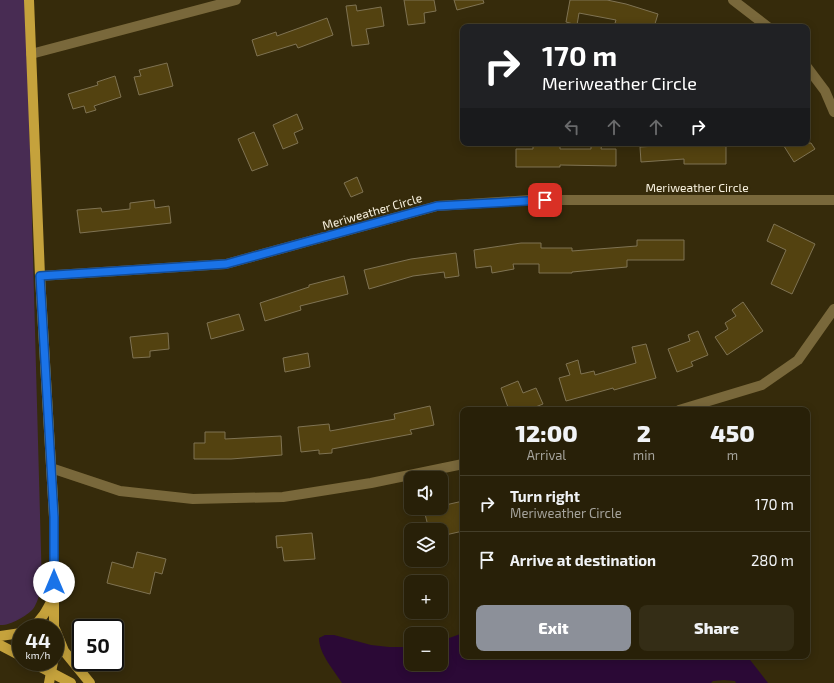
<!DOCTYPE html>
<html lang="en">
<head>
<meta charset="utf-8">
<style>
  :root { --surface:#282008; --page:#342d16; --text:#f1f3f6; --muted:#a5a39c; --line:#443e29; --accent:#8c9099 }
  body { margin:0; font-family:"Exo 2",sans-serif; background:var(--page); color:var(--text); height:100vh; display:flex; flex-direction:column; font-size:15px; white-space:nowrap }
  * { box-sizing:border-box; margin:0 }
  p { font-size:13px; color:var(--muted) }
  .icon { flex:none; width:22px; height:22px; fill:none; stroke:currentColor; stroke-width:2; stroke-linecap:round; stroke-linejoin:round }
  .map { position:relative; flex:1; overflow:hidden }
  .details { position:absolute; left:460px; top:407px; width:350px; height:252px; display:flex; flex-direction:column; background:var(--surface); border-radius:8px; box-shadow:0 2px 10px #0003,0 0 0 1px var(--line) }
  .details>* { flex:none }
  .top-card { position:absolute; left:460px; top:24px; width:350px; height:122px; border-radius:8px; box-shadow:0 2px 10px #0003,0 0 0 1px var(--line); background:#202124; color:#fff; overflow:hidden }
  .tools { position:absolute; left:404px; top:471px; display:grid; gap:8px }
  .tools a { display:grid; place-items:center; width:44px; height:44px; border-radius:8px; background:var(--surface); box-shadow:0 2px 10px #0003,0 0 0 1px var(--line); font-size:20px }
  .speed { position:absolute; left:12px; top:619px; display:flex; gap:8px; font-size:20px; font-weight:700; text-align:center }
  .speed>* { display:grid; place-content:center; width:52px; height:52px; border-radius:50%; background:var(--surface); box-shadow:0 2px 10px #0003,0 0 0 1px var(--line); line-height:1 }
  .speed small { font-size:10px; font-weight:400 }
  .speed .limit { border:2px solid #111; border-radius:6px; background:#fff; color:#111 }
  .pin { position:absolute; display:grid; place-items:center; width:34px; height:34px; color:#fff; margin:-17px; border-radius:8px; box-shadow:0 2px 6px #0006 }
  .me { position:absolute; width:44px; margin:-22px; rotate:0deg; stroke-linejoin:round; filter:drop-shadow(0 0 3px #0008) }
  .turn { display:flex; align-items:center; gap:14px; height:84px; padding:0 16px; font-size:18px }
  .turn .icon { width:52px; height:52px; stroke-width:2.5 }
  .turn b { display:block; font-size:28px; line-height:34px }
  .lanes { display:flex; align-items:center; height:38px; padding:0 16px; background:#0003; justify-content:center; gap:20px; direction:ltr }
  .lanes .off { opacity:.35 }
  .eta { display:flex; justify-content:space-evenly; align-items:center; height:68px; text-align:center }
  .eta b { font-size:24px; font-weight:800; line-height:28px }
  .action { display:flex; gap:8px; margin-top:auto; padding:8px 16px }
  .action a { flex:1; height:46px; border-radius:8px; background:var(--accent); color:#fff; font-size:16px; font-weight:800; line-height:46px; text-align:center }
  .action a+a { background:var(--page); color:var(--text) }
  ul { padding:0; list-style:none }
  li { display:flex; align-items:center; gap:12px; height:56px; padding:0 16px; border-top:1px solid var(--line) }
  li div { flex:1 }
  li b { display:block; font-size:15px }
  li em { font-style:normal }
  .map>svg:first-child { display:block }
  .green { fill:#482c53 }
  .water { fill:#2b0936 }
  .building { fill:#534210; stroke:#7f7353 }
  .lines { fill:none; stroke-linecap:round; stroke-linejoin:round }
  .minor { stroke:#79683b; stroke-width:10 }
  .major { stroke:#c5a23c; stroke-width:10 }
  .route-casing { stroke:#114b97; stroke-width:10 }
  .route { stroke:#1a73e8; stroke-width:7 }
  .labels { text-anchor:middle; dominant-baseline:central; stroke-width:4; stroke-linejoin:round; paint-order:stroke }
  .street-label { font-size:12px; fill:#f9f2e0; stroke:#362b0b }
</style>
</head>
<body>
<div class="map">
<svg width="834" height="683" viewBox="0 0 834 683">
  <rect width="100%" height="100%" fill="#362b0b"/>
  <path class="green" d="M0,0H26L42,588C39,595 37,604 33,609C27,616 9,626 0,625Z"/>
  <path class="water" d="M463,633V656H747L768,683H736L735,681L724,680L713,681L711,683H342C334,670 319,654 319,638L325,635H334L371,645L389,647H411V664H441V641Z"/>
  <g class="building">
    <path d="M404,0H434L436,11L424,13L425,23L408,25Z"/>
    <path d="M454,0H483L484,3L457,10Z"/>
    <path d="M570,0H607L626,4L658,14L654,27H628L615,23L616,20L579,13L577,25L566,22Z"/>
    <path d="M356,5L357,11L381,7L384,26L366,29L369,44L352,46L346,6Z"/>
    <path d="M327,18L333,35L298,48L296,44L257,56L252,40L276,32L277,36Z"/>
    <path d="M167,63L173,86L139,95L134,77L141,76L139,70Z"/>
    <path d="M115,76L121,97L94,106L96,110L86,113L84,106L73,109L68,94L98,85L97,82Z"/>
    <path d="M297,114L303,129L294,133L298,143L283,149L273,125Z"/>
    <path d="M254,132L268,165L252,171L238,139Z"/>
    <path d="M591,143H602L601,149H616V166L560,165V167H516V149H533V146H560V149H591Z"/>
    <path d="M699,143H712V146H726V164H684V159L641,162L640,147L672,145V146H699Z"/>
    <path d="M782,143H811L815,149L794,162Z"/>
    <path d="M357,177L363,192L351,197L344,183Z"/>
    <path d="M154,200L155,208L169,206L171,223L80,233L77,210L101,208L102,212L130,209V203Z"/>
    <path d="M774,224L815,244L792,294L771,284L786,250L767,241Z"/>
    <path d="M637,240H684V260H627V267L572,272V273H539V264H513L514,269L492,273L491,266L476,268L474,250L521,243H541V248H572V251L637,246Z"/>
    <path d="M456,253L459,276L445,278L444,272L413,276L369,289L364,270L411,259Z"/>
    <path d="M344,276L348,294L300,306L301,310L265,321L260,303L309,287V285Z"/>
    <path d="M743,302L763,331L727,355L715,337L728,329L725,323L736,316L732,310Z"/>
    <path d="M239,314L244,330L211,339L207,323Z"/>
    <path d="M698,331L708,355L691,362L693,366L677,372L668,349L690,341L688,335Z"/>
    <path d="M168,333L169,349L150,351V357L133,358L130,337Z"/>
    <path d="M646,344L656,378L614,390L613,388L566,401L559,378L570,375L566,364L578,360L581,374L594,371L595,375L636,363L632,347Z"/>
    <path d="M308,353L310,367L285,372L283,358Z"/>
    <path d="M518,381L523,393L536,388L543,404L528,410H509L501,388Z"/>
    <path d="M430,406L434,425L410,430L412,434L332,449V453L319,454V450L301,452L298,427L329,424L330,431L395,419L394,414Z"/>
    <path d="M205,432H225V439L281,436L282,455L231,459H194V443H205Z"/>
    <path d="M463,501V531L441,536V530H429L424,510L432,508H441V506Z"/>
    <path d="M312,533L315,559L284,561L282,547L277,548L276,536Z"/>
    <path d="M137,552L166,559L162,574L155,572L150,594L107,583L112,562L133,568Z"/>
  </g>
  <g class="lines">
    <g class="minor">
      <path d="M733,0L768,27"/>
      <path d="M31,54L236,0"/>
      <path d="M807,67L825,91L834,112"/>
      <path d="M40,276L226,264L437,206L530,200H834"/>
      <path d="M679,410L762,385L798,360L834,309"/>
      <path d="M51,468L120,491L193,499L283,497L371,483L463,464"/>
    </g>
    <g class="major">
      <path d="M29,0L40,276L54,517V628"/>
      <path d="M31,628C42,620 47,610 53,598"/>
      <path d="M55,629L64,651L90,683"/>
      <path d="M0,636L21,633"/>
      <path d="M0,645L21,656"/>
      <path d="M31,662L71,683"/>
      <path d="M49,683L53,662"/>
    </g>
  </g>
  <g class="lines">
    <g class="route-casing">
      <path id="route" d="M54,582V517L40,276L226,264L437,206L545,200"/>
    </g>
    <use href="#route" class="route"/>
  </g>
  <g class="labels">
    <g class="street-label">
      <text x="697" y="187">Meriweather Circle</text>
      <text transform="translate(372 211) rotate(-16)">Meriweather Circle</text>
    </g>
  </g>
</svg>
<div class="tools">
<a><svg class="icon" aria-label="sound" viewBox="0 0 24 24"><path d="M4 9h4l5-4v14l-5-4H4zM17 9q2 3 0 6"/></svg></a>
<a><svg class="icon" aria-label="layers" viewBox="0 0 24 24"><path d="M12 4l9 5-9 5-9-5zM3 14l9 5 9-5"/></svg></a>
<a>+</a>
<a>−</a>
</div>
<div class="speed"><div>44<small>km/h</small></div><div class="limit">50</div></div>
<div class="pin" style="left:545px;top:200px;background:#d93025"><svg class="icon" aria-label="arrive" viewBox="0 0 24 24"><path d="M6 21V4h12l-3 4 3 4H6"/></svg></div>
<svg class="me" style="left:54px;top:582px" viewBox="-20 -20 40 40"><circle r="19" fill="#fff"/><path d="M0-13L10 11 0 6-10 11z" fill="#1a73e8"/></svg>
<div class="top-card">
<div class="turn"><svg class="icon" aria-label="right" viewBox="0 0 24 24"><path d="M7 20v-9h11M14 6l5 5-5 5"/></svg><div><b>170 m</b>Meriweather Circle</div></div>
<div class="lanes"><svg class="icon off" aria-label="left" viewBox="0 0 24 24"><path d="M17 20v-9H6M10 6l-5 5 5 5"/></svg><svg class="icon off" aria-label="ahead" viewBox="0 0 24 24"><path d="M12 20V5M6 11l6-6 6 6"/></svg><svg class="icon off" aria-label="ahead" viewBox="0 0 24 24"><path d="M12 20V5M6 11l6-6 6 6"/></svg><svg class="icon" aria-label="right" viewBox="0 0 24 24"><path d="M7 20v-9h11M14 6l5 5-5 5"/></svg></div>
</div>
<section class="details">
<div class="eta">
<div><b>12:00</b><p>Arrival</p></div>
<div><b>2</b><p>min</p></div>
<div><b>450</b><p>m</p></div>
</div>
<ul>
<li><svg class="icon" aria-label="right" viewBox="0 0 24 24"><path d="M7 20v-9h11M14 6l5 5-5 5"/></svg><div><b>Turn right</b><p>Meriweather Circle</p></div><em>170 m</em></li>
<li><svg class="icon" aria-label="arrive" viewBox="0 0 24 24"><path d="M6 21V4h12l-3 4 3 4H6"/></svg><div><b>Arrive at destination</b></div><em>280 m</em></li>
</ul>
<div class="action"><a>Exit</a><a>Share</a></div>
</section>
</div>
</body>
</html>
